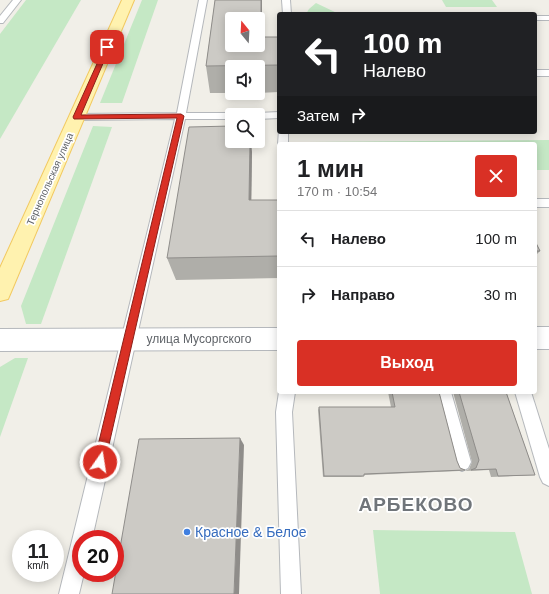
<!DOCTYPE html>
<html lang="ru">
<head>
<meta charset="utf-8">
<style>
  :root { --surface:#fff; --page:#f6f6f6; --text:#202124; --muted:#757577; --line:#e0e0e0; --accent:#d93025 }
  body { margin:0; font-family:Arial,sans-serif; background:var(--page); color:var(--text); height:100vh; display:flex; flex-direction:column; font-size:15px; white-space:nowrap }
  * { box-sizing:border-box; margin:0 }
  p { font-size:13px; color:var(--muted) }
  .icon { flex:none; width:22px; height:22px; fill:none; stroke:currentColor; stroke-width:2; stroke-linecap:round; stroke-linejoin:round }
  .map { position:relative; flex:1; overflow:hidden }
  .panel { position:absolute; left:277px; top:142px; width:260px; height:252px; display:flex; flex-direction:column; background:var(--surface); border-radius:4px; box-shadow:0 2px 10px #0003 }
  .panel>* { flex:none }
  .banner { position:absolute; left:277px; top:12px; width:260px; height:122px; border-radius:4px; box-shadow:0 2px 10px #0003; background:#202124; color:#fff; overflow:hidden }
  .needle { width:26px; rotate:342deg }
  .controls { position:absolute; left:225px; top:12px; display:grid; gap:8px }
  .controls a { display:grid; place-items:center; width:40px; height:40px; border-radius:4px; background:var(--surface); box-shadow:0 2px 10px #0003; font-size:20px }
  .speed { position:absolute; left:12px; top:530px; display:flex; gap:8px; font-size:20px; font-weight:700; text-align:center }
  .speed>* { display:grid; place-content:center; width:52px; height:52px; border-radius:50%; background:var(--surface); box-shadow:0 2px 10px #0003; line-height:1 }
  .speed small { font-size:10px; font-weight:400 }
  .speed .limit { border:6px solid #d22; background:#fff; color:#111 }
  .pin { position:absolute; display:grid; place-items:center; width:34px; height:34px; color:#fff; margin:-17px; border-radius:8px; box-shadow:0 2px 6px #0006 }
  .me { position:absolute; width:44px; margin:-22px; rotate:13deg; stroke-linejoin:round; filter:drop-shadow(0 0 3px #0008) }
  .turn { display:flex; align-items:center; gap:14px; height:84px; padding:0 20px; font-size:18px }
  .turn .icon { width:52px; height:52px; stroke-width:2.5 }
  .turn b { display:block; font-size:28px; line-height:34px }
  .then { display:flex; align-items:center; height:38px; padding:0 20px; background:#0003; gap:8px; font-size:15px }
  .round { display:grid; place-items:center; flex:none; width:42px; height:42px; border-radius:4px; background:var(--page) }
  .summary { display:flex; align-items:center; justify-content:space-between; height:68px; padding:0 20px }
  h1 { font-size:24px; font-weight:600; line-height:30px }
  .button { display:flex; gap:8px; margin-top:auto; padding:8px 20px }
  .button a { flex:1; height:46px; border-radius:4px; background:var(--accent); color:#fff; font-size:16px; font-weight:600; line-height:46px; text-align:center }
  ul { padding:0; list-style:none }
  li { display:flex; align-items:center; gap:12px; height:56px; padding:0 20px; border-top:1px solid var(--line) }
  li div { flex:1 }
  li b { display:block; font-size:15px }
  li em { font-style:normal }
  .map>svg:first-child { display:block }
  .green { fill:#c5e8c5 }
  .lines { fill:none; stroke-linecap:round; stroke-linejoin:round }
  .service-casing { stroke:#b5b8bc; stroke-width:2 }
  .minor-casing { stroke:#b5b8bc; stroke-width:2 }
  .primary-casing { stroke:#f2c960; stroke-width:2 }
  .service { fill:#fff; fill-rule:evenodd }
  .minor { fill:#fff; fill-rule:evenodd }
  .primary { fill:#fff2af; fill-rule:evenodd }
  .wall { fill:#afaea9 }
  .shaded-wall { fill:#8f8d8a }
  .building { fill:#cccac5; stroke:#8f8d8a; fill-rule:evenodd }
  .route { fill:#d93025; stroke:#8d1f18 }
  .shop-dot { fill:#3f7fe0; stroke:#fff; stroke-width:1.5 }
  .labels { text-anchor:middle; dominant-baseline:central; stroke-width:3.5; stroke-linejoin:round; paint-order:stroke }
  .far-street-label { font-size:10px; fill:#5f6368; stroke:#fff }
  .street-label { font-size:12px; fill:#5f6368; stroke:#fff }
  .near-shop-label { font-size:14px; fill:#366cbe; stroke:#fff; text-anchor:start }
  .near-district-label { font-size:19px; font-weight:bold; letter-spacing:1px; fill:#70757a; stroke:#fff }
</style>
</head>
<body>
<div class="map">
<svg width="549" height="594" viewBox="0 0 549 594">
  <rect width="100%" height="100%" fill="#f1efe8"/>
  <g class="green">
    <path d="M26,0H81L0,139V34Z"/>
    <path d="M142,0H158L122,103H100Z"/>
    <path d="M442,0H492L497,7H446Z"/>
    <path d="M316,3L339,14H306L309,9Z"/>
    <path d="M93,126L112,127L41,324H26L21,306Z"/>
    <path d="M549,140V170H535V144H308L307,142Z"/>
    <path d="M15,358H28L0,437V367Z"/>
    <path d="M373,530L515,532L532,594H380Z"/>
  </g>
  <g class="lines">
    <g class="service-casing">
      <g id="service">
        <path d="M13,0H21L3,23H0V16Z"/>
        <path d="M199,0H207L186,113H232L236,115H232V119H185L92,539H81V573H84L79,594H59L175,119L77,120L72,117L77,114L177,113Z"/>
        <path d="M282,0H290L291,14H283Z"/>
        <rect x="535" y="16" width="14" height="4"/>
        <rect x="535" y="70" width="14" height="6"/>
        <path d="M279,112V118L258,119V115H254L258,113Z"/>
        <path d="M279,130V132H288V144H279V146L278,144Z"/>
        <rect x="535" y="199" width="14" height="8"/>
        <path d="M279,392H295L292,412L301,594H281L276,412Z"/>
        <path d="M435,392H451L471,462L468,468L462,471L456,468L453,462Z"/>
        <path d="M515,392H531L549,449V486L543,483L540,477Z"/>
      </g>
    </g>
    <g class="minor-casing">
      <g id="minor">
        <rect x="535" y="327" width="14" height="22"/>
        <path d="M279,328V350L0,351V329Z"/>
      </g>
    </g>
    <g class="primary-casing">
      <path id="primary" d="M122,0H134L11,292L8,299L0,301V268Z"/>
    </g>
    <use href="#service" class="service"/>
    <use href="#minor" class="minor"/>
    <use href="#primary" class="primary"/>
  </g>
  <g class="wall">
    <path d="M215,0H262V37H279V92L258,93V67H232V93H210L206,66Z"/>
    <path d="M252,152L251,200H279V278L176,280L167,258Z"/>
    <path d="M535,241L540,251L535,256Z"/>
    <path d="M388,392H439L457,461L460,468L465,470L459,471L364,475V476L361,477H323L318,410L319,407H391Z"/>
    <path d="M453,392H506L535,475L491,477L489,470L465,471L469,469L472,462Z"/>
  </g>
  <g class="shaded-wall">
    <path d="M261,0H262V64L261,37Z"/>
    <path d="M250,141H251L252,152L251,225L249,200Z"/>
    <path d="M240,438L244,445L239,594H234Z"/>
  </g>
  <g class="building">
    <path d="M215,0H261V37H279V65L206,66ZM232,19H258V45H232Z"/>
    <path d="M232,126V141H250L249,200H279V256L167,258L189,127Z"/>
    <path d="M535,241L540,251H535Z"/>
    <path d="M392,392H439L457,461L460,468L465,470L364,474V476H324L319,407H395Z"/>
    <path d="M459,392H506L535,475L498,476L496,469L471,470L476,468L479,460Z"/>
    <path d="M240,438L234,594H112L139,439Z"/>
  </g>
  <path class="route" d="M105,46L110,47L81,115L181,114L184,116L105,462L104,466L100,468L95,466L94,462L177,118L74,119L73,117Z"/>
  <circle class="shop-dot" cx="187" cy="532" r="4"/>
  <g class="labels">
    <g class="far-street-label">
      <text transform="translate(50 179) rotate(-66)">Тернопольская улица</text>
    </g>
    <g class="street-label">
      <text x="199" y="339">улица Мусоргского</text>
    </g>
    <g class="near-shop-label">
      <text x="195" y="532">Красное &amp; Белое</text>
    </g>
    <g class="near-district-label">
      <text x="416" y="504">АРБЕКОВО</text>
    </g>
  </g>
</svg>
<div class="controls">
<a><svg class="needle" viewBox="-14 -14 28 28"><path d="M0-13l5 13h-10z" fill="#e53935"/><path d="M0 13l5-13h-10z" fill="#757577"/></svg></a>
<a><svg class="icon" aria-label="sound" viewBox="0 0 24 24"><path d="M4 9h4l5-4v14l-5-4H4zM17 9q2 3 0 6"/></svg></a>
<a><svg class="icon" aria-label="search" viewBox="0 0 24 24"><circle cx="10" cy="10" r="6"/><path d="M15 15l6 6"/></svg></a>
</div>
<div class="speed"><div>11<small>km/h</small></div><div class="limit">20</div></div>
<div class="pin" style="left:107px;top:47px;background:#d93025"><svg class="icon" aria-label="arrive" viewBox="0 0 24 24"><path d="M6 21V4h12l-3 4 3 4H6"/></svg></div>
<svg class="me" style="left:100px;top:462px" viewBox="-20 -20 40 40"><circle r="17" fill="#d93025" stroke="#fff" stroke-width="3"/><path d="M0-11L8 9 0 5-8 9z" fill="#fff"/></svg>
<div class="banner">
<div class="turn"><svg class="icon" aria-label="left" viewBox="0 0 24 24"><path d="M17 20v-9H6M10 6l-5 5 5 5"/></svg><div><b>100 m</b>Налево</div></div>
<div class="then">Затем<svg class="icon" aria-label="right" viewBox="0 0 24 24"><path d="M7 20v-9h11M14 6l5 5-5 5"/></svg></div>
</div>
<section class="panel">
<div class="summary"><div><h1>1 мин</h1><p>170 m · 10:54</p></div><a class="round" style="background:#d93025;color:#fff"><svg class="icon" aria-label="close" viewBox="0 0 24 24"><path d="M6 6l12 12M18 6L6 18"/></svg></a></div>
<ul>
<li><svg class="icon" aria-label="left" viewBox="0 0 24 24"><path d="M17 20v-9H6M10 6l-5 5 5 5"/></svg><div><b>Налево</b></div><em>100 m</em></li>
<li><svg class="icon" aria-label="right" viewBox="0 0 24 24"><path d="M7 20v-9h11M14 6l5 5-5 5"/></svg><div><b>Направо</b></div><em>30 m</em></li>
</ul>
<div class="button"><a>Выход</a></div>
</section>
</div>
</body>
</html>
